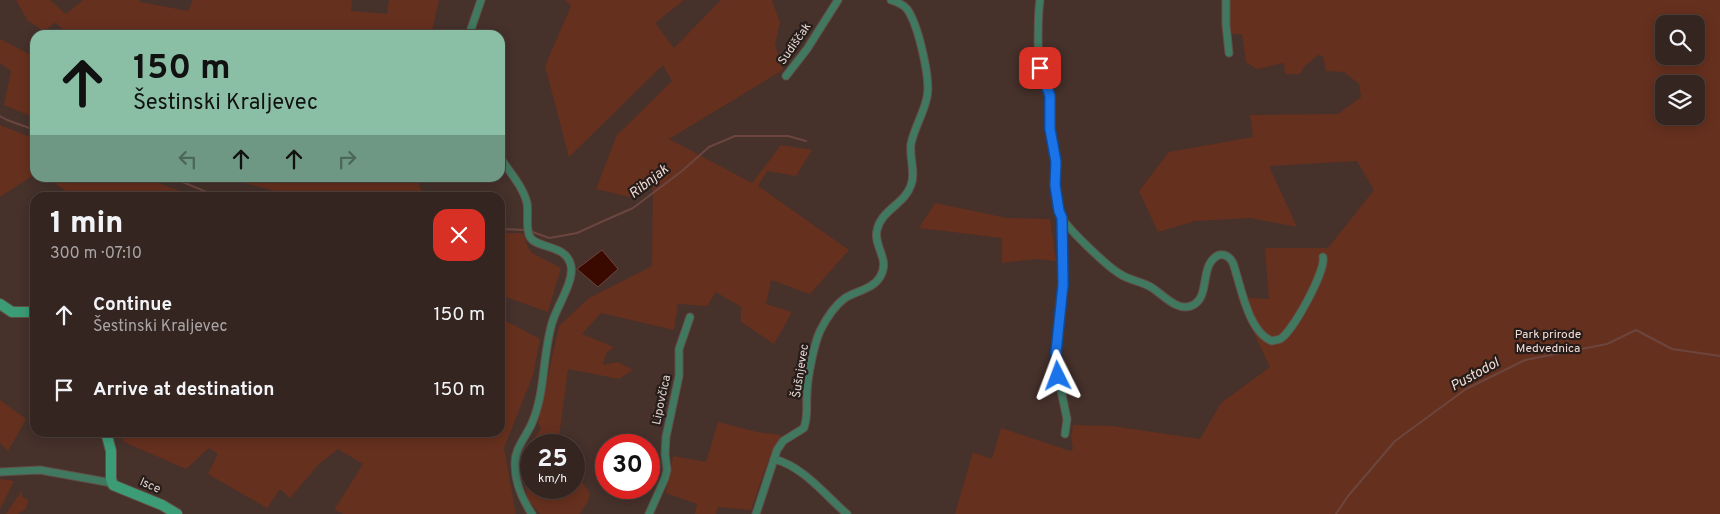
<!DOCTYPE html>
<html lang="en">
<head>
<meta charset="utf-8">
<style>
  :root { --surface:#342520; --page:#3c2d29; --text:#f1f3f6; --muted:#a9a5a5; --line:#4e423e }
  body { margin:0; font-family:Overpass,sans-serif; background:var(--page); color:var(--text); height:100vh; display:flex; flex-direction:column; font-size:19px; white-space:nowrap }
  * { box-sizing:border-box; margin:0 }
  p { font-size:16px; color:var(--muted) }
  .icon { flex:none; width:28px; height:28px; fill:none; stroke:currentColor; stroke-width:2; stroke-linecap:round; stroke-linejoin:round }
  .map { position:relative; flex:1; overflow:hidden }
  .drawer { position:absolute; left:30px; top:192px; width:475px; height:245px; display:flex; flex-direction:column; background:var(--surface); border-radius:15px; box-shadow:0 2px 12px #0003,0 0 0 1px var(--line) }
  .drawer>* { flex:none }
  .guide { position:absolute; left:30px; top:30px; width:475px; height:152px; border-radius:15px; box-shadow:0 2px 12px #0003,0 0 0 1px var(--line); background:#8abfa5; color:#111; overflow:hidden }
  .controls { position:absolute; left:1655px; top:15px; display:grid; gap:10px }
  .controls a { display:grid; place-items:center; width:50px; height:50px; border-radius:10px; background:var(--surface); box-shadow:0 2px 12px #0003,0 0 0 1px var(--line); font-size:25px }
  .speed { position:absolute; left:520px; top:434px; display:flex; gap:10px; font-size:25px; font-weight:700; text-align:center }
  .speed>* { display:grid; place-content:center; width:65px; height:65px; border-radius:50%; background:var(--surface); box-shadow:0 2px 12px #0003,0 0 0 1px var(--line); line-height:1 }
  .speed small { font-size:12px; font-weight:400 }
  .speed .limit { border:8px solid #d22; background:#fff; color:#111 }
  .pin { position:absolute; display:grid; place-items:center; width:42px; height:42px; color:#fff; margin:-21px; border-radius:10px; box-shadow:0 2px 8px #0006 }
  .me { position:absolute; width:55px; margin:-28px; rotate:357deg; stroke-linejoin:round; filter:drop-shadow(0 0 4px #0008) }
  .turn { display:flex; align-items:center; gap:18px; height:105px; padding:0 20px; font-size:22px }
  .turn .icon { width:65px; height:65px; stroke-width:2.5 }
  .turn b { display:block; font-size:35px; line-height:42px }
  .lanes { display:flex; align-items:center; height:48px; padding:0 20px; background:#0003; justify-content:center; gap:25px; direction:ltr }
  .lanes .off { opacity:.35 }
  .round { display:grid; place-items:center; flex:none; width:52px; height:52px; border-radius:15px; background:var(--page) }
  .head { display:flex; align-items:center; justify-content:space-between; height:85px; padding:0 20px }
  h1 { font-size:30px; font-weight:800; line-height:38px }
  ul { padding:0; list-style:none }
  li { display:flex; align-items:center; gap:15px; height:75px; padding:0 20px }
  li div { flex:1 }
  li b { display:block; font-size:19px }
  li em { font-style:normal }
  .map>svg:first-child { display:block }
  .green { fill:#66301e; fill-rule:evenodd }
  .water { fill:#3a0900; stroke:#6c463e }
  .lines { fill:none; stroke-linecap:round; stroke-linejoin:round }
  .stream { stroke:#6c463e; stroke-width:2 }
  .street-casing { stroke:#624e48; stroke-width:9 }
  .secondary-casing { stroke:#624e48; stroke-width:12 }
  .street { stroke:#407860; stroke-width:7 }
  .secondary { stroke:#3b9c76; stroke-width:10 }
  .route-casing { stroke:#114b97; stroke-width:12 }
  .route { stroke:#1a73e8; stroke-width:9 }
  .labels { text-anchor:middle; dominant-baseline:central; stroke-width:4.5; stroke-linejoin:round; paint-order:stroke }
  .street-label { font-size:12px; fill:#e1d3ce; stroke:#261c19 }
  .park-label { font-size:12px; fill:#f4ded7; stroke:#261c19 }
  .water-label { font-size:14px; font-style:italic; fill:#f1dbd4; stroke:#261c19 }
</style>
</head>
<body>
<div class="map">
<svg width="1720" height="514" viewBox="0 0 1720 514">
  <rect width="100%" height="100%" fill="#46312b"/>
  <g class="green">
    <path d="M16,0H50L66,14L83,0H139L140,2L188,11L193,0H352L351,11L387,14L389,0H439L431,35H69L56,23L58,21L44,31L28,21Z"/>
    <path d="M565,0H684L655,23L674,48L721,0H773L772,1L780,22L775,45L783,70L669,139L752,183L781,145L812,150L796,176L767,171L758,186L849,250L810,294L771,280L766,304L792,312L774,344L741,322V307L716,292L707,306L678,304L674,330L601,313L582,334L614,347L606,353L603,365L618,362L633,370L619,379L568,369L558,445H531V488H574V475L579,477L590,494L588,501L580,514H540L528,500L523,477V458L528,446L541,429L538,422L559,326L589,298L652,266L653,178L634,198L596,189L617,135L672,81L663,65L569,157L545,66L571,6Z"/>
    <path d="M1230,0H1720V514H955L973,452L992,459L1001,428L1070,451L1073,449L1071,437L1073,425L1112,426L1200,439L1221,403L1270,367L1237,297L1269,299L1265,248H1328L1374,190L1357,161L1269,166L1297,227L1250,218L1195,221L1158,232L1139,191L1169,152L1253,137L1250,115L1338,114L1361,97L1359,84L1344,72L1326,71L1323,56L1318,55L1304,67L1300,74H1285L1284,63L1257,69L1246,62L1242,34H1229L1227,14ZM1664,24H1696V56H1664ZM1664,84H1696V116H1664Z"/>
    <path d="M0,39L35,57V118L4,105L11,71L0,63Z"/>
    <path d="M0,125L35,139V174L0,197Z"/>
    <path d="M47,178H144L197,197H69L70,194Z"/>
    <path d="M224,178H416L424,197H299Z"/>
    <path d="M935,203L1007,218L1050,219L1056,261L1036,259L1002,263V238L919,228Z"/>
    <path d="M500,233H520L524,234L528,248L532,253L561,268L548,312L506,297L500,302Z"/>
    <path d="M500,318L540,339L533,375L504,448L516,514H344L334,510L363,464L338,449L319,464L290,498L280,489L267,508L208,474L218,454L209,448L186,469L124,442L120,433L500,432Z"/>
    <path d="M0,400L26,419L8,451L0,443Z"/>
    <path d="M718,422L757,432L781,435L769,458L751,510L718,507L716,514H695L697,504L666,493L673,456L706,462Z"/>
    <path d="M0,479L14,481L0,509Z"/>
    <path d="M22,490V497L28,499L26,509L18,514H6Z"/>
  </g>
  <path class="water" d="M602,250L618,269L598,287L577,269Z"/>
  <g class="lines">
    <g class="stream">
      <path d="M0,116L7,120L35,130"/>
      <path d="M173,178L209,193L236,195L243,198"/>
      <path d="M500,229L525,230"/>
      <path d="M530,231L549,238L555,237L577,233L599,223L633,208L682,171L709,147L735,136H788L806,141"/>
      <path d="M1336,514L1348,496L1395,441L1466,389L1525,360L1607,344L1636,330L1672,349L1720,356"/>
    </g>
    <g class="street-casing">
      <g id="street">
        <path d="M1040,0C1038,12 1037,56 1040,68C1043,79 1049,89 1051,100C1052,110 1049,121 1050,131C1051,142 1055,153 1056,164C1057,180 1054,198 1059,213C1064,226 1108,267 1120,274C1129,280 1139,281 1149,286C1161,292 1176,312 1191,306C1212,298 1198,264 1219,255C1226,254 1230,257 1233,263C1241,286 1248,332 1272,341C1274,340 1278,340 1280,339C1292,333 1326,271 1323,257"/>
        <path d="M1226,0V25L1229,53"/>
        <path d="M469,35L481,0"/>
        <path d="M786,76L807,49L838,0"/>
        <path d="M500,157C509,172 523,186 527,203C529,213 525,228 530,237C537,249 567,244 571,266C574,281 558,305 553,320C542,353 546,391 532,423C526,437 514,449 515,465C515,483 522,499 532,514"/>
        <path d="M1062,218V298L1056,366L1067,419L1065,434"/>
        <path d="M774,459C804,467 824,494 847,514"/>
        <path d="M0,472L40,470L112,483"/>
        <path d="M649,514L665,478L667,470L665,454L666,437L679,376V349L690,317"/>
        <path d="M756,514L777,450L783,441L804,428L805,424C808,414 806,404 807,394C807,379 814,344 820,331C826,319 834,306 845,298C856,291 873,289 880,277C891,259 873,247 877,230C881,210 905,204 911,185C916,172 909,157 911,144C914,128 924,113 927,97C931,79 918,24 907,9C903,4 897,2 891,0"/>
      </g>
    </g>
    <g class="secondary-casing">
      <g id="secondary">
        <path d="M0,304L12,312H35"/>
        <path d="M106,432L111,451V479L113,485L162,505L177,514"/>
      </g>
    </g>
    <use href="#street" class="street"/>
    <use href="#secondary" class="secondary"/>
  </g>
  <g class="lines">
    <g class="route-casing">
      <path id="route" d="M1040,68L1050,96V129L1056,162L1055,185L1059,211L1062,218L1063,285L1056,352L1058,376"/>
    </g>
    <use href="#route" class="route"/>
  </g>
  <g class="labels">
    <g class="street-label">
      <text transform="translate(795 44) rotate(-55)">Sudiščak</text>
      <text transform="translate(801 371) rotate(-81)">Šušnjevec</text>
      <text transform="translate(662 400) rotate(-78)">Lipovčica</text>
      <text transform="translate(150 486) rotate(23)">Isce</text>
    </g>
    <g class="park-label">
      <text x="1548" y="335">Park prirode<tspan x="1548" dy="14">Medvednica</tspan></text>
    </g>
    <g class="water-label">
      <text transform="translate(649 182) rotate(-38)">Ribnjak</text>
      <text transform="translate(1475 375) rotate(-29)">Pustodol</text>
    </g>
  </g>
</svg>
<div class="controls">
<a><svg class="icon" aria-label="search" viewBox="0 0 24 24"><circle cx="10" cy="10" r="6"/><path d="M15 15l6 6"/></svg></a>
<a><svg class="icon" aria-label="layers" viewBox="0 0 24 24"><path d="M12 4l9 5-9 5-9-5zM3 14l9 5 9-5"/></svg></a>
</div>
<div class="speed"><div>25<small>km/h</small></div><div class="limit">30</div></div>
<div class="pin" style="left:1040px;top:68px;background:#d93025"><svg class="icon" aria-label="arrive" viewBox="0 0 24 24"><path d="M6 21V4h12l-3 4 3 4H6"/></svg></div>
<svg class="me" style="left:1058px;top:376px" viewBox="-20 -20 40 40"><path d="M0-17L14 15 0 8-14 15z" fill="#1a73e8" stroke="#fff" stroke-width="4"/></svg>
<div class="guide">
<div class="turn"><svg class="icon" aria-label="ahead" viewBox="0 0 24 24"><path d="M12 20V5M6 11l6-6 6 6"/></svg><div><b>150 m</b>Šestinski Kraljevec</div></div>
<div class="lanes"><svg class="icon off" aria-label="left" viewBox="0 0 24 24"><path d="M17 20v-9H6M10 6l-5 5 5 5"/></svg><svg class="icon" aria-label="ahead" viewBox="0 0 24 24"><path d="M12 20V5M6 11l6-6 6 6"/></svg><svg class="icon" aria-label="ahead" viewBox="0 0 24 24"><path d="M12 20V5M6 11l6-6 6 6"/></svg><svg class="icon off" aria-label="right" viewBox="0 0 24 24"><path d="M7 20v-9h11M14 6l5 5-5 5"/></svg></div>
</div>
<section class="drawer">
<div class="head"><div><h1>1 min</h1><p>300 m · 07:10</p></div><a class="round" style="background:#d93025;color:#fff"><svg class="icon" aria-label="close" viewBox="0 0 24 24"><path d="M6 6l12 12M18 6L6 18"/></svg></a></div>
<ul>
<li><svg class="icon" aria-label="ahead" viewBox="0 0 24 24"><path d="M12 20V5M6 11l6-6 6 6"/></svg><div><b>Continue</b><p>Šestinski Kraljevec</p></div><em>150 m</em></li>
<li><svg class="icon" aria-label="arrive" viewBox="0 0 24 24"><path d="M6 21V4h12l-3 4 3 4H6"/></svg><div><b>Arrive at destination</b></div><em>150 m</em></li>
</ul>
</section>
</div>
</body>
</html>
